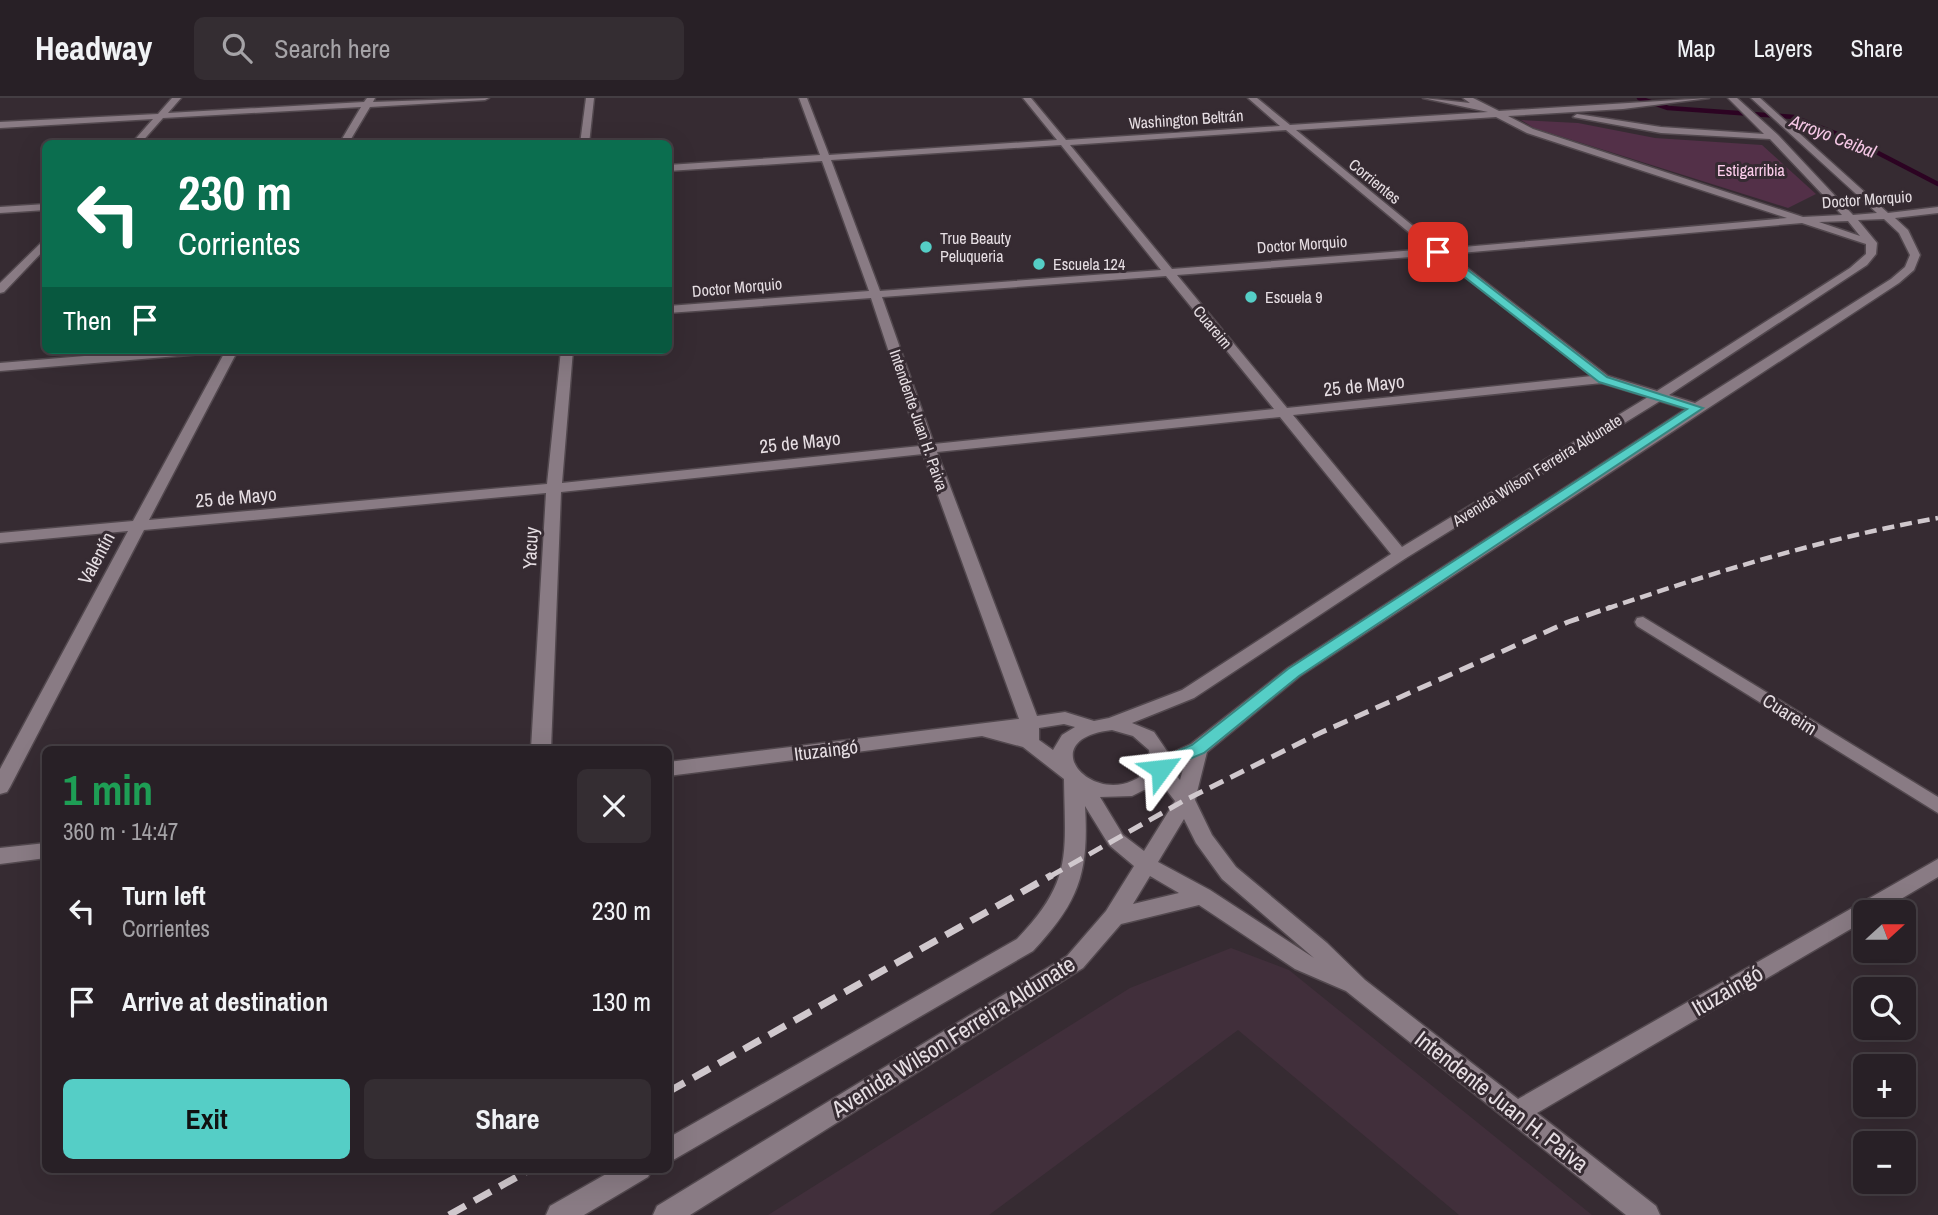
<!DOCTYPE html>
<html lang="en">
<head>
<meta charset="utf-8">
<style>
  :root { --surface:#282026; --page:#342d32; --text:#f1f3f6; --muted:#a5a3a7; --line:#443e43; --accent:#55cec6 }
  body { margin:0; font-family:"Archivo Narrow",sans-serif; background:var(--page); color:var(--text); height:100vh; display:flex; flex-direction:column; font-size:26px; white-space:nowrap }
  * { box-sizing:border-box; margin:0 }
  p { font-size:23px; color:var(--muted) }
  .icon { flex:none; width:38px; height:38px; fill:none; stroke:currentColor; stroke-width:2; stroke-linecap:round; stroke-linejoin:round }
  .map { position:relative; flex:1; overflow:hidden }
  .details { position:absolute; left:42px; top:648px; width:630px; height:427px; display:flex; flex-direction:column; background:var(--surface); border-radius:10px; box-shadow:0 7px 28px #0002,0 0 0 2px var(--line) }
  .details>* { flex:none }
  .guide { position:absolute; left:42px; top:42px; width:630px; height:214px; border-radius:10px; box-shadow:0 7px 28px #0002,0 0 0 2px var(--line); background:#0b6e4f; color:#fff; overflow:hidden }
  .needle { width:46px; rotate:69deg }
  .buttons { position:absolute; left:1853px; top:802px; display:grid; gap:14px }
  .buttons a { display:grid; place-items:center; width:63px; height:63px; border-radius:10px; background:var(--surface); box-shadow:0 7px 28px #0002,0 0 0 2px var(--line); font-size:35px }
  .pin { position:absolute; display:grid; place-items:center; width:60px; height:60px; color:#fff; margin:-30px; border-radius:14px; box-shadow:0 4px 10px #0006 }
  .me { position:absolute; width:77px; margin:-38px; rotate:60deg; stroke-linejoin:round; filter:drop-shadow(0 0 5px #0008) }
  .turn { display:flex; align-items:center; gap:24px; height:147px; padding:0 21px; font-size:32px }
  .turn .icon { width:91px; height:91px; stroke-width:2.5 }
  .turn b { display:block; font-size:49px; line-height:60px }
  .then { display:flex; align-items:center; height:66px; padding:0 21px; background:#0003; gap:14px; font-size:26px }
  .round { display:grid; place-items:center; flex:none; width:74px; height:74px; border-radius:10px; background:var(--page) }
  .head { display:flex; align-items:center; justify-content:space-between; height:119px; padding:0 21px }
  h1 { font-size:42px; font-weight:700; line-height:52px; color:#1e9e55 }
  .button { display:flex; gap:14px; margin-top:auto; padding:14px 21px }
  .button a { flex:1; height:80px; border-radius:10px; background:var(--accent); color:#111; font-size:28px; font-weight:700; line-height:80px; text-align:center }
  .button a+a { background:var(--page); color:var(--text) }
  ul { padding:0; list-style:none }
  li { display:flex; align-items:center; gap:21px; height:91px; padding:0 21px }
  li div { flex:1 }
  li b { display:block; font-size:26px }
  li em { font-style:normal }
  header { display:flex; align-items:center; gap:42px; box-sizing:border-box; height:98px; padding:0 35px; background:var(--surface); border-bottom:2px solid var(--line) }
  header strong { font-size:33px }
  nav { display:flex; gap:38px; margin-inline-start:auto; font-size:24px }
  .search { width:490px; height:63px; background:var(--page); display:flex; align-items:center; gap:18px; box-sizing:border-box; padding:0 24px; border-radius:10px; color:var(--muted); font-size:26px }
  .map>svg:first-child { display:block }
  .built { fill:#412f3b }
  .green { fill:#533048 }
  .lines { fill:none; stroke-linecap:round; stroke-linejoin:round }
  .stream { stroke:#2c0322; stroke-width:4.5 }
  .minor-casing { stroke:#52484e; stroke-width:3 }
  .minor { fill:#897b84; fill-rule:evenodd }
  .rail-far2 { stroke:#d0c8cd; stroke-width:4.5; stroke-dasharray:12 6; stroke-linecap:butt }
  .rail-far1 { stroke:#d0c8cd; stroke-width:5; stroke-dasharray:15 8; stroke-linecap:butt }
  .rail { stroke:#d0c8cd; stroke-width:7; stroke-dasharray:19 10; stroke-linecap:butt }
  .route { fill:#55cec6; stroke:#378681; stroke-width:2 }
  .poi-dot { fill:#55cec6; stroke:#362b32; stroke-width:2.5 }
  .labels { text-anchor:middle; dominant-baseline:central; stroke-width:6; stroke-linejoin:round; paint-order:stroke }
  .far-street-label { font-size:16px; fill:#e6dee3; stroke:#362b32 }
  .far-park-label { font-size:16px; fill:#fecfed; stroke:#362b32 }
  .far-poi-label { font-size:16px; fill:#e6dee3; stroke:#362b32; text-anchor:start }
  .far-water-label { font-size:18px; font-style:italic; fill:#f6c8e6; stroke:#362b32 }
  .street-label { font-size:19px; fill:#e6dee3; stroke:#362b32 }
  .near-street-label { font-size:23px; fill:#e6dee3; stroke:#362b32 }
</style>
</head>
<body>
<header>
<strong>Headway</strong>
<div class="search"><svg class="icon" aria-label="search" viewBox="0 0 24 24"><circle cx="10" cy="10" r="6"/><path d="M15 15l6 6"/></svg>Search here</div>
<nav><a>Map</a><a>Layers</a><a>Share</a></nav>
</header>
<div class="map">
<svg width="1938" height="1117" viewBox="0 0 1938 1117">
  <rect width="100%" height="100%" fill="#362b32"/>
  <path class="built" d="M1231,850L1289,872L1592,1117H1459L1238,932L989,1117H768L1130,890Z"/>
  <path class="green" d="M1521,22L1578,25L1655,40L1762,47L1816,96L1788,110L1534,30Z"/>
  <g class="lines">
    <path class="stream" d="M1639,0L1668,10L1794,19L1853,42L1938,86"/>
    <g class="minor-casing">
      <g id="minor">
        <path d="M172,0H181L168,15L364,4L367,0H375L373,4L489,0L485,2L370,9L348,46H339L361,9L163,20L140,46H131L153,21L0,30V24L158,16Z"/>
        <path d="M586,0H594L589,46H580Z"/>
        <path d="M799,0H807L829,57L1057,42L1023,0H1031L1066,42L1280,28L1248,0H1257L1290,27L1488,14L1423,0L1470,5L1463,0H1473L1499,13L1709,0L1623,11L1508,18L1533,31L1803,119L1842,117L1770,41L1661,35L1573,19L1577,16L1661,29L1764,36L1728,0H1737L1778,37L1853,117L1877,115L1751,0H1760L1888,115L1938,109V115L1895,120L1908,132L1920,157L1914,172L1899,185L1300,578L1207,654L1195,702L1212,737L1236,769L1327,845L1365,882L1518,1001L1938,761V779L1879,814H1866V822L1537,1015L1656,1108L1660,1117H1626L1346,893L1295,871L1199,807L1121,826L1083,870L690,1117H653L657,1108L1067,858L1106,813L1134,768L1109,747L1085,708C1089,775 1079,804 1033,853L668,1065V1040L1017,841C1073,783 1065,756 1064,681L1023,649L982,638L668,678V664L1019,621L923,356L561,394L551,651H531L546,395L144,432L10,689L7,694L0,696V671L128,433L0,445V435L133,423L226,252H238L149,422L547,386L561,252H573L562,385L920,348L871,200L668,215V208L869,193L822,63L668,73V67L820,57ZM1496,19L1527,35L1787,120L1441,151L1296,32ZM1286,32L1429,151L1172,171L1070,47ZM1061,47L1161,172L880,193L831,62ZM1884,121L1899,135L1910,157L1905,169L1891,181L1695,305L1669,297L1867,167L1876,156L1877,145L1858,122ZM1848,123L1860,138L1819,124ZM1802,125L1866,146V156L1850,170L1657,293L1608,278L1449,156ZM1437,157L1592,278L1287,310L1177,177ZM1166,178L1274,311L934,346L882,199ZM1602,285L1648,299L1402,449L1293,317ZM1660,303L1686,311L1288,570L1191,646L1169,656L1154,634L1132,625L1194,600L1406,460ZM1280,319L1391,456L1182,592L1109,620L1094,623L1065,614L1037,618L937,354ZM1064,626L1075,629L1062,637L1053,652L1039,642V630ZM1112,632L1133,638L1149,652L1151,669C1103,722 1025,642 1112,632ZM1185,664L1180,682L1171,670ZM1160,684L1175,703L1144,753L1123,737L1100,699L1132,698ZM1184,721L1196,745L1222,781L1314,860L1210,792L1158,764ZM1150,778L1179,795L1133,806Z"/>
        <path d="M46,106V112L0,115V109Z"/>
        <path d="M46,140V150L4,194L0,195V185Z"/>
        <path d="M157,252H207L201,256L0,273V265Z"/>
        <path d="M1643,519L1938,699V715L1637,528L1635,524L1637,520Z"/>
        <path d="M46,745V760L0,766V750Z"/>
        <path d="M615,1071H652L648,1079L584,1117H546L550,1108Z"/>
      </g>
    </g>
    <use href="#minor" class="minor"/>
    <path class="rail-far2" d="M1606,511C1715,474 1825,440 1938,420"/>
    <path class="rail-far1" d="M1049,779L1185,702L1320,635L1568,524L1611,509"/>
    <g class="rail">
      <path d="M668,994L1052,777"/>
      <path d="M449,1117L531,1071"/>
    </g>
  </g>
  <path class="route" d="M1435,152H1442L1607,279L1703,310L1299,578L1204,655L1170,669L1167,675H1155L1152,671L1156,662L1192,647L1288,571L1687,311L1599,284L1435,156Z"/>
  <g class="poi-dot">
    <circle cx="926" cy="149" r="7"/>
    <circle cx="1039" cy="166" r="7"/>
    <circle cx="1251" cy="199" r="7"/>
  </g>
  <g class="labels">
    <g class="far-street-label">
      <text transform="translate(1186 21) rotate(-4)">Washington Beltrán</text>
      <text transform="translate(1375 83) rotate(39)">Corrientes</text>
      <text transform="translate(1867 101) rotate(-4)">Doctor Morquio</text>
      <text transform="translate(1302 146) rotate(-4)">Doctor Morquio</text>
      <text transform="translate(737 189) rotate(-5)">Doctor Morquio</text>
      <text transform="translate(1213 229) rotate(50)">Cuareim</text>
      <text transform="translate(919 322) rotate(71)">Intendente Juan H. Paiva</text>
      <text transform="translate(1537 372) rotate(-32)">Avenida Wilson Ferreira Aldunate</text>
    </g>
    <g class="far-park-label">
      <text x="1751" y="72">Estigarribia</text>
    </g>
    <g class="far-poi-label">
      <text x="940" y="140">True Beauty<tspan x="940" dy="18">Peluqueria</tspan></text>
      <text x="1053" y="166">Escuela 124</text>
      <text x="1265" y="199">Escuela 9</text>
    </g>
    <g class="far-water-label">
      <text transform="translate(1833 38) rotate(21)">Arroyo Ceibal</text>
    </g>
    <g class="street-label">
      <text transform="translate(1364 287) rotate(-6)">25 de Mayo</text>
      <text transform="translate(800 344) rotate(-6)">25 de Mayo</text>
      <text transform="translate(236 399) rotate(-5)">25 de Mayo</text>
      <text transform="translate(530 450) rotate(-87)">Yacuy</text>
      <text transform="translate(96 460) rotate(-62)">Valentín</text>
      <text transform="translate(1790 616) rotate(32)">Cuareim</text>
      <text transform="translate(826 652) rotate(-7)">Ituzaingó</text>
    </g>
    <g class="near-street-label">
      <text transform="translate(1727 892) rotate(-30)">Ituzaingó</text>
      <text transform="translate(953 938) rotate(-32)">Avenida Wilson Ferreira Aldunate</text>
      <text transform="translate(1502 1003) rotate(38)">Intendente Juan H. Paiva</text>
    </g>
  </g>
</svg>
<div class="buttons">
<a><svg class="needle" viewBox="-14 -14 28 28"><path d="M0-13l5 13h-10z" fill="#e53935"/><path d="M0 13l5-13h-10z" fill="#a5a3a7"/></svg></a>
<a><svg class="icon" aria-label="search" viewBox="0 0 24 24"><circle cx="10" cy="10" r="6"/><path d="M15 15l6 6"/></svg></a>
<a>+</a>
<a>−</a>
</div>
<div class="pin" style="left:1438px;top:154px;background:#d93025"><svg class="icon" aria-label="arrive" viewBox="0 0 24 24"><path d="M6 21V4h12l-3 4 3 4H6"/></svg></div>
<svg class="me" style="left:1161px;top:671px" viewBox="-20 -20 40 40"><path d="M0-17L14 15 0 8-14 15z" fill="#55cec6" stroke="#fff" stroke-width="4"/></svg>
<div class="guide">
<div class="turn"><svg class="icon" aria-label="left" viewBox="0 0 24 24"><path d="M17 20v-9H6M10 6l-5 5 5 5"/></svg><div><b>230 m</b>Corrientes</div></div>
<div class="then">Then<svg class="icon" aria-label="arrive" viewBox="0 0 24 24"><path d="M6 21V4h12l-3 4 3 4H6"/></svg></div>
</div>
<section class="details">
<div class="head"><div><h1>1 min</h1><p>360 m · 14:47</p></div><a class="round"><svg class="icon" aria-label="close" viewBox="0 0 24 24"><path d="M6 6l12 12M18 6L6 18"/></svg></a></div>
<ul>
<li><svg class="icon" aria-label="left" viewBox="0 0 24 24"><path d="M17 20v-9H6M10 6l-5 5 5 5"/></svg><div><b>Turn left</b><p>Corrientes</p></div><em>230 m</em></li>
<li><svg class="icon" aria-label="arrive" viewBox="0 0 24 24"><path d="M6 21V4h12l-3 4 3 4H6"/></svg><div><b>Arrive at destination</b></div><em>130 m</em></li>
</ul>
<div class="button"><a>Exit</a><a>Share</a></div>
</section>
</div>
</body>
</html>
